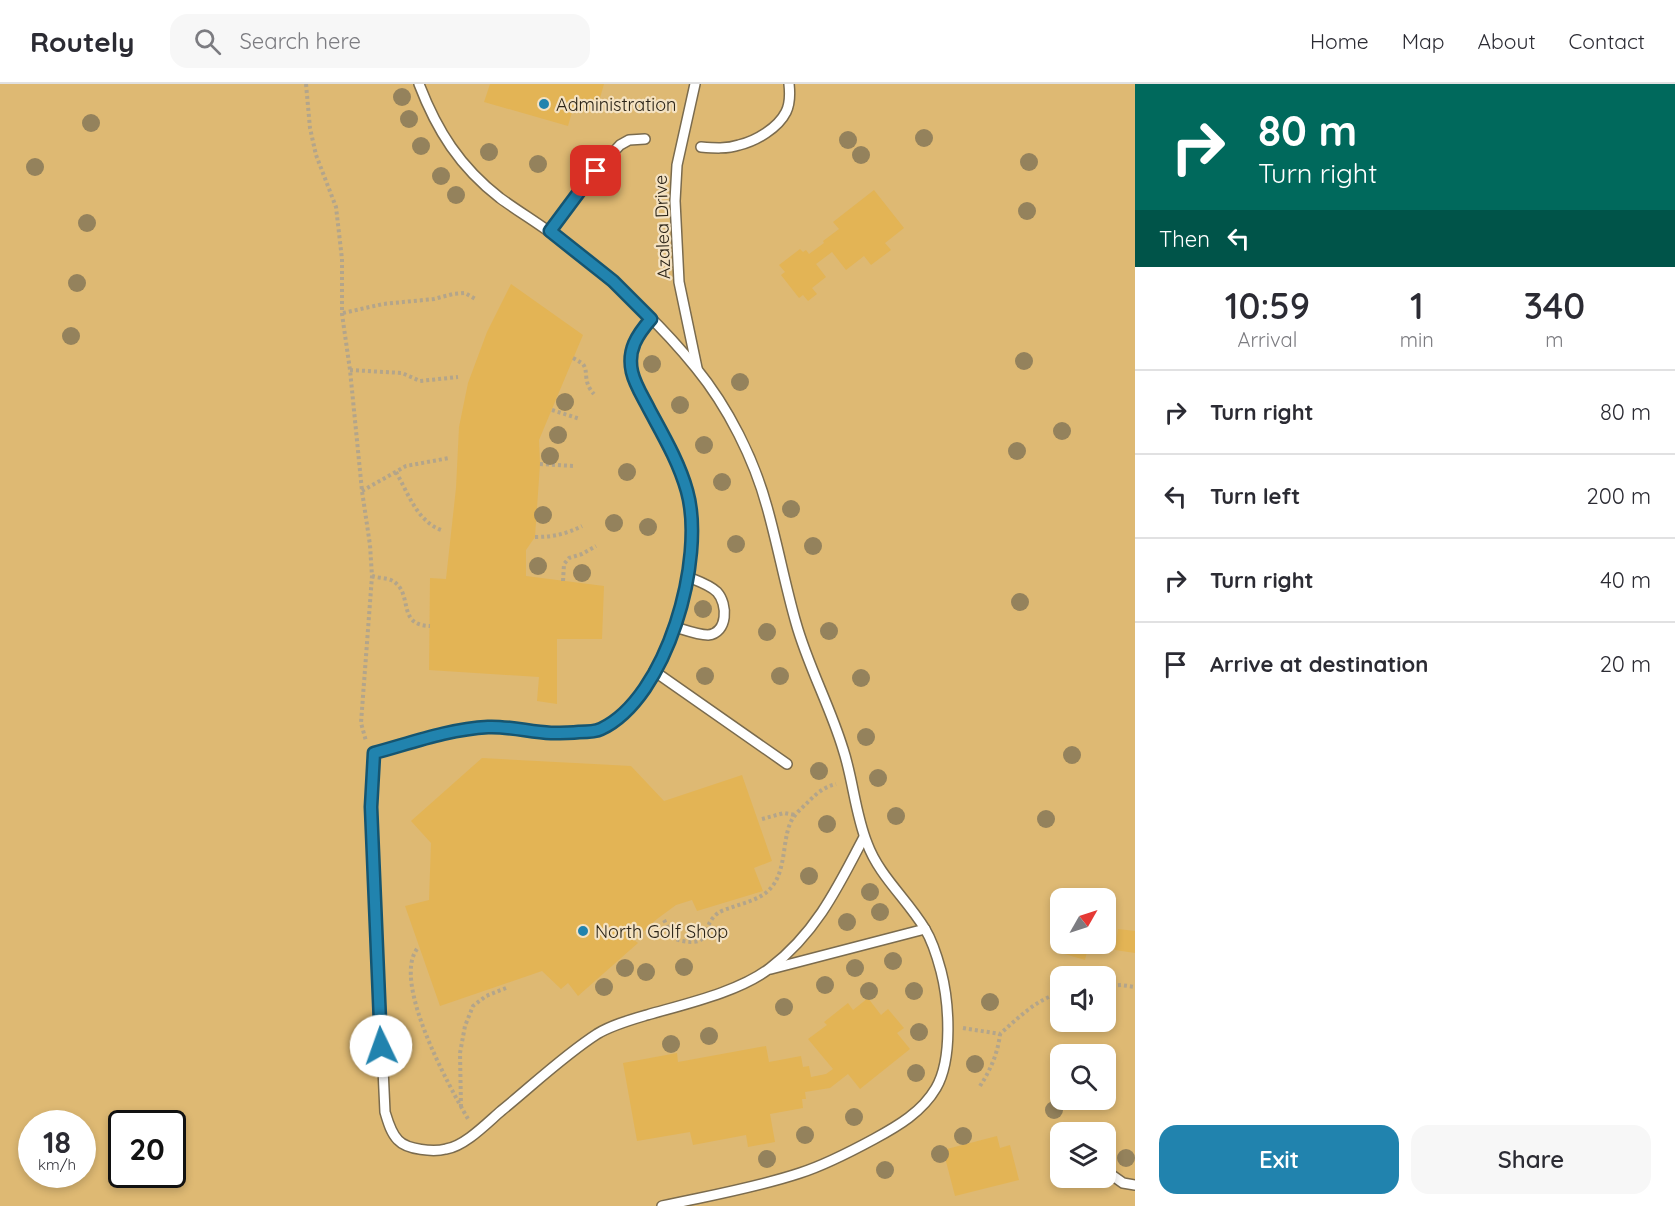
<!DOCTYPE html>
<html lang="en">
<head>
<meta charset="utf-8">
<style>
  :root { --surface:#fff; --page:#f7f7f7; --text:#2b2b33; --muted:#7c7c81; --line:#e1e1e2; --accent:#2183ae }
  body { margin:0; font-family:Quicksand,sans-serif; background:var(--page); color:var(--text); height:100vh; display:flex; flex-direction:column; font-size:22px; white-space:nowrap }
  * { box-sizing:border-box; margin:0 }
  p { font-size:20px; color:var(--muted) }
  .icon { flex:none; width:33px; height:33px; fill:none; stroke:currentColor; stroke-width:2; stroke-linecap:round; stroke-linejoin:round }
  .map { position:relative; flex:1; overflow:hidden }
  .panel { display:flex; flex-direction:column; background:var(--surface); width:540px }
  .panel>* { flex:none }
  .hud { background:#00695c; color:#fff; overflow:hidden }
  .needle { width:39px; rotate:51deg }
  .fabs { position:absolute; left:1050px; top:804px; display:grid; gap:12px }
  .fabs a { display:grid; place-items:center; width:66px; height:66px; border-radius:12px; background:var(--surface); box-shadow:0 3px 9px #0003; font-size:30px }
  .speed { position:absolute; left:18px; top:1026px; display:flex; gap:12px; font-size:30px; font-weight:700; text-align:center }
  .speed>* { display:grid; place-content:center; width:78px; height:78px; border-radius:50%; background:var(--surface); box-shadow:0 3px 9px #0003; line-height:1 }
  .speed small { font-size:15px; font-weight:400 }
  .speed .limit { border:3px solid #111; border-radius:9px; background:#fff; color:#111 }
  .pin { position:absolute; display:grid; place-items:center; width:51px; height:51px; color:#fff; margin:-26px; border-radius:12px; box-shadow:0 3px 9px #0006 }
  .me { position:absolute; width:66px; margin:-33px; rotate:357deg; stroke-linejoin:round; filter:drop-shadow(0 0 4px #0008) }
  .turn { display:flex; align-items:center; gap:21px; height:126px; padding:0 24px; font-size:27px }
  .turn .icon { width:78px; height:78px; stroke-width:2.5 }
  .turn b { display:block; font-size:42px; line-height:51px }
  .then { display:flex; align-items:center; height:57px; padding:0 24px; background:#0003; gap:12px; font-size:22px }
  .eta { display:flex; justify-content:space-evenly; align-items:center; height:102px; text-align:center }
  .eta b { font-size:36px; font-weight:600; line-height:42px }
  .primary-button { display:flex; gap:12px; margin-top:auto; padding:12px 24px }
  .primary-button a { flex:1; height:69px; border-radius:18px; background:var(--accent); color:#fff; font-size:24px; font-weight:600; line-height:69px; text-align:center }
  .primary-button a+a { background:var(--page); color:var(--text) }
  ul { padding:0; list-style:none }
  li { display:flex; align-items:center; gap:18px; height:84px; padding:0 24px; border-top:2px solid var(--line) }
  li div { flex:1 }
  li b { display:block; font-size:22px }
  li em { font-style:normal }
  header { display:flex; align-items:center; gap:36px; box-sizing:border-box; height:84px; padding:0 30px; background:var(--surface); border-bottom:2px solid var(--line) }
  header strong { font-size:28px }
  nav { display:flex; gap:33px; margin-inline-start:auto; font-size:21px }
  .search { width:420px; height:54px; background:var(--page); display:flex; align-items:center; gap:15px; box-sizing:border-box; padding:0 21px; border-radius:18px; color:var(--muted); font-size:22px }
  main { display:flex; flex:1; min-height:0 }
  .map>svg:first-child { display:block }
  .green { fill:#deb973; fill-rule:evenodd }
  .building { fill:#e3b455 }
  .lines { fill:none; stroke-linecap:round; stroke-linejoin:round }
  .service-casing { stroke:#7a6b4e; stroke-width:12 }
  .path { stroke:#b3a58b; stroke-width:4; stroke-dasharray:3 3; stroke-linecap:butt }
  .service { stroke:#fff; stroke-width:9 }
  .tree { fill:#94825c }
  .route-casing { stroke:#155571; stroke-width:15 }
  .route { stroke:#2183ae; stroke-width:10 }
  .poi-dot { fill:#2183ae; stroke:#f4e2c2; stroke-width:2 }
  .labels { text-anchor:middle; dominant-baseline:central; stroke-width:4.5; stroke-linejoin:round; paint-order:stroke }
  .poi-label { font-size:18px; fill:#2a2317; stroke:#f4e2c2; text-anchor:start }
  .street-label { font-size:18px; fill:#2a2317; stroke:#f4e2c2 }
</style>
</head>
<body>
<header>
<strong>Routely</strong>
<div class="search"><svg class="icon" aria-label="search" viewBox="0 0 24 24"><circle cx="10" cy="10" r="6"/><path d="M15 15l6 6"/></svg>Search here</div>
<nav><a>Home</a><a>Map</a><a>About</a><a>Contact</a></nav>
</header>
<main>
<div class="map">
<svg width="1135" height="1122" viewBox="0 0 1135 1122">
  <rect width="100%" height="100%" fill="#f4e2c2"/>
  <path class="green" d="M0,0H1135V1122H0ZM1060,814H1106V860H1060ZM1060,892H1106V938H1060ZM1060,970H1106V1016H1060ZM32,1040H82V1090H32ZM122,1040H172V1090H122ZM1060,1048H1106V1094H1060Z"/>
  <g class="building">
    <path d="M490,0H604L596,28L574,21L568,42L484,18Z"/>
    <path d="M874,106L904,144L885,159L891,166L871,181L864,172L846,186L832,168L816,180L826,193L812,204L817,210L808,217L803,211L799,214L781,191L785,188L779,181L800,165L803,168L806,166L809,170L824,159L823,157L839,145L833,138Z"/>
    <path d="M511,200L583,251L539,356L540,380L535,453L526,466V492L604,502L602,555H557V620L537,617L539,593L429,586L430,494L446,495L456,404L459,343L468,299L487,248Z"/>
    <path d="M482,674L631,682L664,717L742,691L772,777L754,784L763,807L697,827L692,816L676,821L657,835L634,856L638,859L578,912L568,899L561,905L542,887L440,922L405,822L429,816L431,759L411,737Z"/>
    <path d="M1118,845L1135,847V869L1115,866Z"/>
    <path d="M1060,860H1089L1085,876L1058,868Z"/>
    <path d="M868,914L881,931L888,925L904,944L897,949L910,965L860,1005L848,990L830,1004L805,1008L806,1015H802L803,1024L770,1030L775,1058L748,1063L746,1051L693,1061L690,1048L637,1057L623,979L677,969L678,978L766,962L769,978L801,972L803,983L809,982L811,993L826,990L833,985L808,955L827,941L824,938L848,919L853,926Z"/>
    <path d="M997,1052L1000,1064L1010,1061L1019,1096L955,1112L943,1066Z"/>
  </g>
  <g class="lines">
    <g class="service-casing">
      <g id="service">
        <path d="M419,0C437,47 460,83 500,114C522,130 546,144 567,161C614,197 659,238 696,284C728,323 754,375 767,423C778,462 785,501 796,539C808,582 830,622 843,665C853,695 855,729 867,759C879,792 907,815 925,845C933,858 937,872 941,887C949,918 953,975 936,1004C922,1028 898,1042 874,1055C850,1068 825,1081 800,1089C755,1104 707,1112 662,1122"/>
        <path d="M695,0L677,81L675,117L679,198L697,284"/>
        <path d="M701,63C714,64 727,65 739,61C756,57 778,44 786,28C790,20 790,9 789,0"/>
        <path d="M550,147L584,100L620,61L629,56L645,55"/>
        <path d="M651,235C637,251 627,265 632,288C635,301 643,313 649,325C663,351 679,378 687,407C706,474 667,613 601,645C593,649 582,648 574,648C567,649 559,649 551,649C530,648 509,642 488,643C449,644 412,659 374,670L371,723L385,1028C388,1038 391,1049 398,1056C407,1066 434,1068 446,1065C465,1062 487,1039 501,1027C533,1001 563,972 597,950C612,941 630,936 647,931C685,920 739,908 770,884C816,849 838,803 864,753"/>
        <path d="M675,543C685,546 698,551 708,551C728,549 728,520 717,508C710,501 698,497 688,493"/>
        <path d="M654,587L787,680"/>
        <path d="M771,885L925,845"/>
        <path d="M1106,1087L1123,1099L1135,1101"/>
      </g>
    </g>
    <g class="path">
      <path d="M306,0L310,44L316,71L336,123L342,175V230L350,286L362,407L370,461L372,492L361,639L366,657"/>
      <path d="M343,229L383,220L434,215L453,210L465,209L477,216"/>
      <path d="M573,274C577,276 580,278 583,280C589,288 582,297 594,310"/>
      <path d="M350,286L402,289L420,297L458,293"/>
      <path d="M552,326L580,335"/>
      <path d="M540,380L574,382"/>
      <path d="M396,388C408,409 417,437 441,446"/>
      <path d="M362,407L406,382L449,374"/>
      <path d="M535,453C553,453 566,450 582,442"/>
      <path d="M372,492C378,494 386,494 391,496C415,508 395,541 430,542"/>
      <path d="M563,497L564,480L569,474L582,470L596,462"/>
      <path d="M762,735L784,729L795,731"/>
      <path d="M664,836L674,855C716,866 698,844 718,829C721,827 726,825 730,824C746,818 764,815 774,800C787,780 782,751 793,734C797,728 804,722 809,717C817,709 824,703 836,700"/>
      <path d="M417,865C392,899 449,1002 468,1035"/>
      <path d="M1106,902L1121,901L1135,903"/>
      <path d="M963,944L1000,950C1018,934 1037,915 1060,909"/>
      <path d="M980,1002C990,987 998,969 1000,950"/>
      <path d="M461,1023L460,969L465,942L473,922L486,912L506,904"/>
    </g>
    <use href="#service" class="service"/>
  </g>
  <g class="tree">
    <circle cx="402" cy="13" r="9"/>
    <circle cx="409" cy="35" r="9"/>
    <circle cx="91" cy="39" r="9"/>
    <circle cx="924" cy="54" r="9"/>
    <circle cx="848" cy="56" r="9"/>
    <circle cx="421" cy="62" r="9"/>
    <circle cx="489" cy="68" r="9"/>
    <circle cx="861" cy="71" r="9"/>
    <circle cx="1029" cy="78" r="9"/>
    <circle cx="538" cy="80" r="9"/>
    <circle cx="35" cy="83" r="9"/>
    <circle cx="441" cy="92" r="9"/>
    <circle cx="456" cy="111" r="9"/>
    <circle cx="1027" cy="127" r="9"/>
    <circle cx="87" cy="139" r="9"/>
    <circle cx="77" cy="199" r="9"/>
    <circle cx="71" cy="252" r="9"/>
    <circle cx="1024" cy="277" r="9"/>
    <circle cx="652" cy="280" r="9"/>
    <circle cx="740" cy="298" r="9"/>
    <circle cx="565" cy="318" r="9"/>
    <circle cx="680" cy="321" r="9"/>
    <circle cx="1062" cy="347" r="9"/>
    <circle cx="558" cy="351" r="9"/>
    <circle cx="704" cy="361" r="9"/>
    <circle cx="1017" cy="367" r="9"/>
    <circle cx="550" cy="372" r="9"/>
    <circle cx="627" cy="388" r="9"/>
    <circle cx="722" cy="398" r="9"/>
    <circle cx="791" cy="425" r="9"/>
    <circle cx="543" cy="431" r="9"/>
    <circle cx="614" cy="439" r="9"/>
    <circle cx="648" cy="443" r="9"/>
    <circle cx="736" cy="460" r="9"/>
    <circle cx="813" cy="462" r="9"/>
    <circle cx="538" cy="482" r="9"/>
    <circle cx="582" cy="489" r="9"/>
    <circle cx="1020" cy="518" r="9"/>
    <circle cx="703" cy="525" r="9"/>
    <circle cx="829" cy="547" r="9"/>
    <circle cx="767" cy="548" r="9"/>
    <circle cx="705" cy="592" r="9"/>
    <circle cx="780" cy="592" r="9"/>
    <circle cx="861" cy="594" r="9"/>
    <circle cx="866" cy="653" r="9"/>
    <circle cx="1072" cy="671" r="9"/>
    <circle cx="819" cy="687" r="9"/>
    <circle cx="878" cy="694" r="9"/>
    <circle cx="896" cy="732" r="9"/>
    <circle cx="1046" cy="735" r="9"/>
    <circle cx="827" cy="740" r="9"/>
    <circle cx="809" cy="792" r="9"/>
    <circle cx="870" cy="808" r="9"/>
    <circle cx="880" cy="828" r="9"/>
    <circle cx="847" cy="838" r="9"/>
    <circle cx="893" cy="877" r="9"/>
    <circle cx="684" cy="883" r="9"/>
    <circle cx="625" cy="884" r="9"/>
    <circle cx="855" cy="884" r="9"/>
    <circle cx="646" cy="888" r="9"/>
    <circle cx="825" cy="901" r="9"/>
    <circle cx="604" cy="903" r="9"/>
    <circle cx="869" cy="907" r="9"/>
    <circle cx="914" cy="907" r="9"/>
    <circle cx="990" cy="918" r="9"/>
    <circle cx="784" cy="923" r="9"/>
    <circle cx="919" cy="948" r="9"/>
    <circle cx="709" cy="952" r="9"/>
    <circle cx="671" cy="960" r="9"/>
    <circle cx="975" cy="980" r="9"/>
    <circle cx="916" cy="989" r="9"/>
    <circle cx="1054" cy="1026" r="9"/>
    <circle cx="854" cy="1033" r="9"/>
    <circle cx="805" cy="1051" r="9"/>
    <circle cx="963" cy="1052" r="9"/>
    <circle cx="940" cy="1070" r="9"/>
    <circle cx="1126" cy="1074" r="9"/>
    <circle cx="767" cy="1075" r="9"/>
    <circle cx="885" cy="1086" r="9"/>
  </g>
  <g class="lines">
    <g class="route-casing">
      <path id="route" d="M381,962L371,723L374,669C411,659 449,645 488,643C509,642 530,648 551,649C560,649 570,649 579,648C586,648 595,648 601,645C667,614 706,474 687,407C679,378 663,351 649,325C643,313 635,301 632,288C627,266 637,251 651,235L613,197L550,147L585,100L596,87"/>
    </g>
    <use href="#route" class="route"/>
  </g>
  <g class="poi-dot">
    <circle cx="544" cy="20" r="6"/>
    <circle cx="583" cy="847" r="6"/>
  </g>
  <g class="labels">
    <g class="poi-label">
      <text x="556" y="20">Administration</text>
      <text x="595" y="847">North Golf Shop</text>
    </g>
    <g class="street-label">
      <text transform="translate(662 143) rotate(-92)">Azalea Drive</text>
    </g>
  </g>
</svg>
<div class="fabs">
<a><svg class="needle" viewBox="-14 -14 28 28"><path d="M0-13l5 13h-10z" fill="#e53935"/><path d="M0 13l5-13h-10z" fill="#7c7c81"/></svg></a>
<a><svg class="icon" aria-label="sound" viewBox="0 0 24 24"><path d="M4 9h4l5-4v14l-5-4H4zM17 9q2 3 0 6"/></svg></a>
<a><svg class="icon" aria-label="search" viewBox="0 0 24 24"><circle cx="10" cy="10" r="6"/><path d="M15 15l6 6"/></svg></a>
<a><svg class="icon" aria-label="layers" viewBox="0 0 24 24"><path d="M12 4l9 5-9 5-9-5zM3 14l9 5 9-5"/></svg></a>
</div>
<div class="speed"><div>18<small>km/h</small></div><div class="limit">20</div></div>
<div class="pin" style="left:596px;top:87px;background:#d93025"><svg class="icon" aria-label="arrive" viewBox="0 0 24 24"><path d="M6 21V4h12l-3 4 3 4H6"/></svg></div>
<svg class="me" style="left:381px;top:962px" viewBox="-20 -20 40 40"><circle r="19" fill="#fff"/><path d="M0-13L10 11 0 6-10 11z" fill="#2183ae"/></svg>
</div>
<section class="panel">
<div class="hud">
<div class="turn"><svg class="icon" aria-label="right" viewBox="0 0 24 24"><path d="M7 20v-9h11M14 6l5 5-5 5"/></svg><div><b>80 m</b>Turn right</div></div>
<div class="then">Then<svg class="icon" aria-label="left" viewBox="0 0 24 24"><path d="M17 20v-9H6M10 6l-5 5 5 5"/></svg></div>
</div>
<div class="eta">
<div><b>10:59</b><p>Arrival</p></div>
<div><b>1</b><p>min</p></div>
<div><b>340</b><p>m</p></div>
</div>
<ul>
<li><svg class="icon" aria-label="right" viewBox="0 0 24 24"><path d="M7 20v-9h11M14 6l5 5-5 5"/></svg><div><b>Turn right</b></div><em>80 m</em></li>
<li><svg class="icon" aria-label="left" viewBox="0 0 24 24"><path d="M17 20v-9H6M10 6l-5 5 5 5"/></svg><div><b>Turn left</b></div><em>200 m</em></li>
<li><svg class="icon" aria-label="right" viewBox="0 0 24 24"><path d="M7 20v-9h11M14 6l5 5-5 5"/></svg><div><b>Turn right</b></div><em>40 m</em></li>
<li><svg class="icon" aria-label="arrive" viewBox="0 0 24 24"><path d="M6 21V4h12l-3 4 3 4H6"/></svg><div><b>Arrive at destination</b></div><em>20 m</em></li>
</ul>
<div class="primary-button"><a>Exit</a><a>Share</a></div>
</section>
</main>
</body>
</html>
